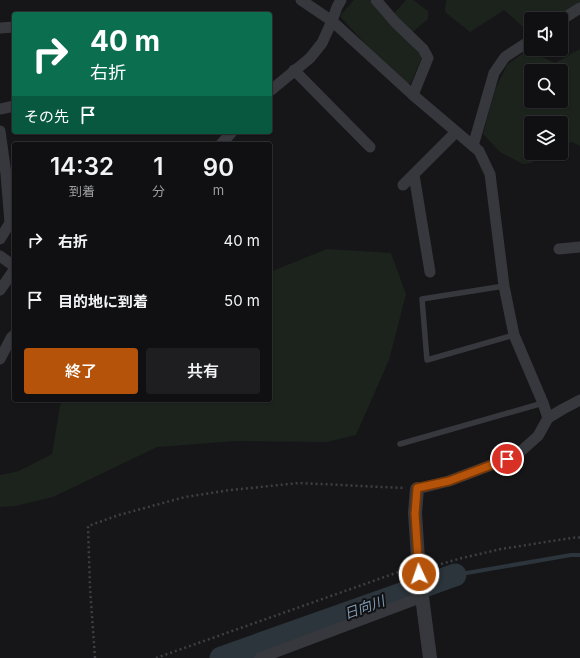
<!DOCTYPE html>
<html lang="ja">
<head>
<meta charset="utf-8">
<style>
  :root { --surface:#101012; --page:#1e1e20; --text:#f1f3f6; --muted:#9c9d9f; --line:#303032; --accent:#b45309 }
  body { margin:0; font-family:Inter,"Noto Sans JP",sans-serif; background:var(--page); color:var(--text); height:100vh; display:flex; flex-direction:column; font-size:15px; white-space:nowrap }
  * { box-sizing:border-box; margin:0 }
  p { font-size:13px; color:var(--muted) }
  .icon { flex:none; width:22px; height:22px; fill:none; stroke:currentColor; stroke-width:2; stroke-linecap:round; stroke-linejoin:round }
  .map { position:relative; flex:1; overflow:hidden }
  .sheet { position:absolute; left:12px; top:142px; width:260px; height:260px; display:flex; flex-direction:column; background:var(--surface); border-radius:4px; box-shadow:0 1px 3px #0004,0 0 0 1px var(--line) }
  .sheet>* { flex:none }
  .hud { position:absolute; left:12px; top:12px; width:260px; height:122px; border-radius:4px; box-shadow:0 1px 3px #0004,0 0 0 1px var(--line); background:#0b6e4f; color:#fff; overflow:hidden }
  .fabs { position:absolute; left:524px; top:12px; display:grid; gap:8px }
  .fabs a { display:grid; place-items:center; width:44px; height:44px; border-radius:4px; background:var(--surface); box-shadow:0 1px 3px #0004,0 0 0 1px var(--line); font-size:20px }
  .pin { position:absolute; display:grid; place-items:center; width:34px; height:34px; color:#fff; margin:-17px; border:2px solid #fff; border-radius:50%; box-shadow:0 1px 4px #0007 }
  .me { position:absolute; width:44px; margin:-22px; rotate:357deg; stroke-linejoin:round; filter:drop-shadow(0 0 3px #0008) }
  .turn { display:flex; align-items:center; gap:14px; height:84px; padding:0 12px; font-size:18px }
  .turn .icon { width:52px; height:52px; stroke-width:2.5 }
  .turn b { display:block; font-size:28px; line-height:34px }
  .then { display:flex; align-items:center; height:38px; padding:0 12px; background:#0003; gap:8px; font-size:15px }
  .eta { display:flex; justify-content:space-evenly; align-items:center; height:68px; text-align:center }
  .eta b { font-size:24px; font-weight:600; line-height:28px }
  .cta { display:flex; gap:8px; margin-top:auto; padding:8px 12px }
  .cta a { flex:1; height:46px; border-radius:4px; background:var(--accent); color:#fff; font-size:16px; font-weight:600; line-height:46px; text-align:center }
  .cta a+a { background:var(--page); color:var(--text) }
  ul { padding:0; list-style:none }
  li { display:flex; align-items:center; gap:12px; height:60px; padding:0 12px }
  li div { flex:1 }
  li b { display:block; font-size:15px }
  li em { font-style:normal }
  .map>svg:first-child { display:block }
  .green { fill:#1c231d; fill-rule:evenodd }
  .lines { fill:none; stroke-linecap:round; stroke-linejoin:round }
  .stream { stroke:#2c353c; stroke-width:4 }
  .river { stroke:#2c353c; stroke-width:23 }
  .path { stroke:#3d3f44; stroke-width:2.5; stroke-dasharray:2 3; stroke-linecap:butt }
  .service { stroke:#37383d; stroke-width:5.5 }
  .minor { stroke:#37383d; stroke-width:11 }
  .tertiary { stroke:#37383d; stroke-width:14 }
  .route-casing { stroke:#753606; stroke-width:10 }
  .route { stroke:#b45309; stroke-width:7 }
  .labels { text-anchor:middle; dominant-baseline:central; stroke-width:4; stroke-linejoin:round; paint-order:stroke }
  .water-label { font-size:14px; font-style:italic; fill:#7f9bb3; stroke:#111113 }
</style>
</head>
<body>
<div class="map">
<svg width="580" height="658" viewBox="0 0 580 658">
  <rect width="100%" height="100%" fill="#161618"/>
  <g class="green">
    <path d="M354,0H369L389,19L406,0H413L428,11V19L405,38L422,57L411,83L403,85L340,16Z"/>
    <path d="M447,0H580V12L561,19H531V34L504,10L470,32L445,12L446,1Z"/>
    <path d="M580,49V146L572,142L561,146V123H531V153H539L537,154L532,163L523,164L500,152L483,134L495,90L507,65L527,50L555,63ZM531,71H561V101H531Z"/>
    <path d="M327,249L391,253L406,294L389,360L356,435L326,442L237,441L157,447L53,497L15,506L0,507V475L19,471L52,454L61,400H270V272Z"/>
  </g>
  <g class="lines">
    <path class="stream" d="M455,575L571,555H580"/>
    <path class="river" d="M221,658L455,575"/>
    <g class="path">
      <path d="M431,565L441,564L462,558L501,549L578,537L580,538"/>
      <path d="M95,658L90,588L88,526L119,515L185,497L230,490L299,483L404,488"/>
      <path d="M156,658L407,569"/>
    </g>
    <g class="service">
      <path d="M504,286L422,299L427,360L514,335"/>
      <path d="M400,444L543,403"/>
    </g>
    <g class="minor">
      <path d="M301,0L332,21L413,95L479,151L490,174L504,286L514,335L543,403L548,418L538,436L520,452L507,459L449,481L417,489"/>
      <path d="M376,0L395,22L423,49L428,58L413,95"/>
      <path d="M561,20L580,8"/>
      <path d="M0,28L14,27"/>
      <path d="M294,70L370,147"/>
      <path d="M270,91L310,58L322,43L332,21L337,7L341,0"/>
      <path d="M0,109L14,106"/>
      <path d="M0,131L6,174L10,223L0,239"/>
      <path d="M221,144L232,132"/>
      <path d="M473,146L494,73L505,57L531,40"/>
      <path d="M414,175L430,272"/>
      <path d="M403,185L456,132"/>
      <path d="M559,249L580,247"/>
      <path d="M0,256L14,266"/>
      <path d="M0,290L14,270"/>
      <path d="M0,359L11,338L14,335"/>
      <path d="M548,418L563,409L580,400"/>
      <path d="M260,658L422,597"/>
    </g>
    <path class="tertiary" d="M417,489L415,513L419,574L430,658"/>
  </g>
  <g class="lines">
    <g class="route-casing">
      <path id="route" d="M419,574L415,514L417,488L449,481L507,459"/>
    </g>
    <use href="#route" class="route"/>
  </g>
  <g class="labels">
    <g class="water-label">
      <text transform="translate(364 607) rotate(-20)">日向川</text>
    </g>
  </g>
</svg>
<div class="fabs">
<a><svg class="icon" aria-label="sound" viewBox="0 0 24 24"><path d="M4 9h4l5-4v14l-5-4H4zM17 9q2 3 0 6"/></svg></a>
<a><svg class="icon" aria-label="search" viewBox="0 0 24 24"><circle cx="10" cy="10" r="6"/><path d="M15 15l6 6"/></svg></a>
<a><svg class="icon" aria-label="layers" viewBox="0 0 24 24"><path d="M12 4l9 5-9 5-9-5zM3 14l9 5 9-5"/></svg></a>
</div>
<div class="pin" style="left:507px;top:459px;background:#d93025"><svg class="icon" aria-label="arrive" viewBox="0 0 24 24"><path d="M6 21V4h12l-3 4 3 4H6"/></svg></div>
<svg class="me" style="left:419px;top:574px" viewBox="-20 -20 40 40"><circle r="17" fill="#b45309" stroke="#fff" stroke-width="3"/><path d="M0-11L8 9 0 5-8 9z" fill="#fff"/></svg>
<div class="hud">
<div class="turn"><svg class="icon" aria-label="right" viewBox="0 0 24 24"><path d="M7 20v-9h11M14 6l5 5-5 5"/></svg><div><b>40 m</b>右折</div></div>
<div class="then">その先<svg class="icon" aria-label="arrive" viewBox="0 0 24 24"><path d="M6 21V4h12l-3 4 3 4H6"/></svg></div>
</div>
<section class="sheet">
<div class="eta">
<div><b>14:32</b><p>到着</p></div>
<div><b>1</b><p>分</p></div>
<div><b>90</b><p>m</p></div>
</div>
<ul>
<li><svg class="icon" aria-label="right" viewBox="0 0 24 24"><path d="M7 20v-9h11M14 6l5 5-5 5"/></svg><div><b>右折</b></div><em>40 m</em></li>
<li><svg class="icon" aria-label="arrive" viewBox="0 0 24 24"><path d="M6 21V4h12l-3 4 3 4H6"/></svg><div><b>目的地に到着</b></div><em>50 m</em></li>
</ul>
<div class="cta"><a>終了</a><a>共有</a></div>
</section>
</div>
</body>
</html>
